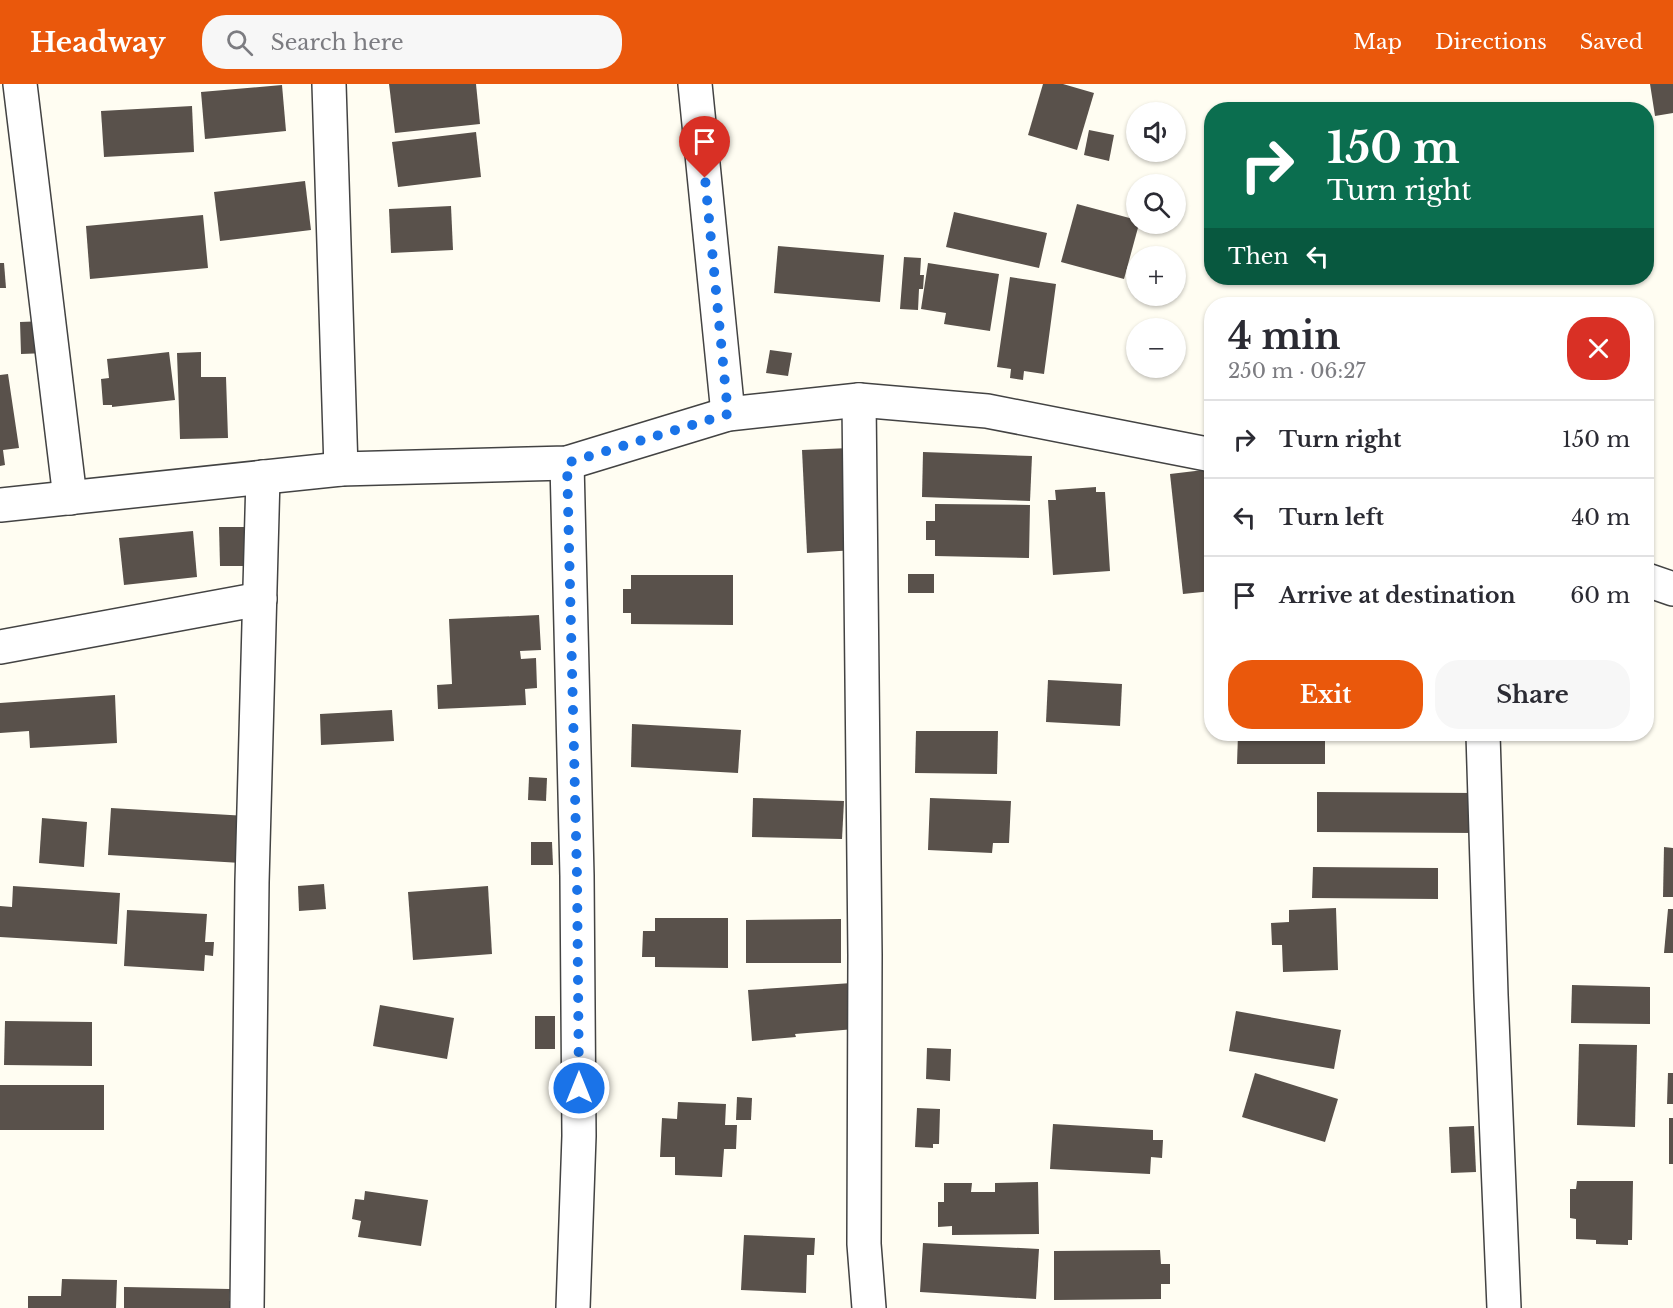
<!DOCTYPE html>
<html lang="en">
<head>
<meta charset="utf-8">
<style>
  :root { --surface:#fff; --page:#f7f7f7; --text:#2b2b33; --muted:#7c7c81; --line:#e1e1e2; --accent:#ea580c }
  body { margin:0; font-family:"Libre Baskerville",serif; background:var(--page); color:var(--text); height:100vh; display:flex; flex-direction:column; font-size:22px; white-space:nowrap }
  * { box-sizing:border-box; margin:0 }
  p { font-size:20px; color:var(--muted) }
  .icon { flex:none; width:33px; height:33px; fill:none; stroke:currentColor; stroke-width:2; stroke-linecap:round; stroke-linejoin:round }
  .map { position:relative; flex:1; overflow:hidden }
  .drawer { position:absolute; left:1204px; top:213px; width:450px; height:444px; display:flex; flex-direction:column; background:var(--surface); border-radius:24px; box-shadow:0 2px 4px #0004 }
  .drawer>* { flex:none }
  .top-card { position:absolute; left:1204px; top:18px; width:450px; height:183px; border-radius:24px; box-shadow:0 2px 4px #0004; background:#0b6e4f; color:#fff; overflow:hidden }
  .controls { position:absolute; left:1126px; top:18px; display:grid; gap:12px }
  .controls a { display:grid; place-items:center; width:60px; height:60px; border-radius:50%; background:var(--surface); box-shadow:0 2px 4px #0004; font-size:30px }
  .pin { position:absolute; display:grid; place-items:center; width:51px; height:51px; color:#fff; margin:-62px -26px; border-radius:50% 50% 50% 0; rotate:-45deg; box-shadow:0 0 6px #0007 }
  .pin .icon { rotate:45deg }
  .me { position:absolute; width:66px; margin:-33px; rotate:0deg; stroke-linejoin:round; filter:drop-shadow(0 0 4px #0008) }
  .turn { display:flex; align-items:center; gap:21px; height:126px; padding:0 24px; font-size:27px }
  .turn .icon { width:78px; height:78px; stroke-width:2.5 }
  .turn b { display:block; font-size:42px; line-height:51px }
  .then { display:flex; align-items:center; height:57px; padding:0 24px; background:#0003; gap:12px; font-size:22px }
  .round { display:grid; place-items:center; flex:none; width:63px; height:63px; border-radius:24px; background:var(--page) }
  .summary { display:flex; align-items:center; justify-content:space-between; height:102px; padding:0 24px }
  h1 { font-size:36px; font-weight:700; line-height:45px }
  .cta { display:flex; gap:12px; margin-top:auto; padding:12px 24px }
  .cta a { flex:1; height:69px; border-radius:24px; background:var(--accent); color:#fff; font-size:24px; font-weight:700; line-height:69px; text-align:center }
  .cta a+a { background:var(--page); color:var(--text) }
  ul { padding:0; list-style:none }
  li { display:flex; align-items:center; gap:18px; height:78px; padding:0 24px; border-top:2px solid var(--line) }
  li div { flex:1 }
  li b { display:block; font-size:22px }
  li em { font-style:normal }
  header { display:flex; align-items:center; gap:36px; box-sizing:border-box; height:84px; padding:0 30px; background:var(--accent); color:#fff }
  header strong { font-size:28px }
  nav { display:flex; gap:33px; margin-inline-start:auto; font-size:21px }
  .search { width:420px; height:54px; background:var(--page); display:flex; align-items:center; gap:15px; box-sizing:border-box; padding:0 21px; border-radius:24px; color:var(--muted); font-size:22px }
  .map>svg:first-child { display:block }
  .building { fill:#59514b }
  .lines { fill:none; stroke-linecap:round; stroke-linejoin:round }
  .minor-casing { stroke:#434343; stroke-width:36 }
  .minor { stroke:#fff; stroke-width:33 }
  .route { stroke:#1a73e8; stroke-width:10; stroke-dasharray:0 18 }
</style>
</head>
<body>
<header>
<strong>Headway</strong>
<div class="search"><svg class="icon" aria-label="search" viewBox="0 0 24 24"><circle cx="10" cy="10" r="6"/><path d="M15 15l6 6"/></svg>Search here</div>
<nav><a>Map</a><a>Directions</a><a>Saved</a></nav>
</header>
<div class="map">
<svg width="1673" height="1224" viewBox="0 0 1673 1224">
  <rect width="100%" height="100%" fill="#fffdf2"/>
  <g class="building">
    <path d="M389,0H476L480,40L395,49Z"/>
    <path d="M1043,0H1063L1094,9L1077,66L1028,51Z"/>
    <path d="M1650,0H1673V29L1655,32Z"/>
    <path d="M282,1L286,47L205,55L201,8Z"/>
    <rect x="1280" y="18" width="37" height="8"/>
    <path d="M192,22L194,68L104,73L101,27Z"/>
    <path d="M1089,46L1114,51L1109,77L1084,71Z"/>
    <path d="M476,48L481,93L398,103L392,58Z"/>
    <path d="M305,97L311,146L220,157L214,108Z"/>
    <path d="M1077,120L1137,136L1139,140L1124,195L1061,178Z"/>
    <path d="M451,122L453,166L391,169L389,125Z"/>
    <path d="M954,128L1047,149L1039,184L946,163Z"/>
    <path d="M203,131L208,184L90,195L86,142Z"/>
    <path d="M778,162L884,171L880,218L774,209Z"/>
    <path d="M904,173L921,174L920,191H924L923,205H919L918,226L900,225Z"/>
    <path d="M0,179H4L6,204H0Z"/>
    <path d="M928,179L999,190L990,247L944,240L946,229L921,225Z"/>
    <path d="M1010,193L1056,200L1044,290L1024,287L1023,296L1010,294L1011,285L997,283Z"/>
    <path d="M1647,234L1653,235L1648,269H1647Z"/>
    <path d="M46,237L47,269L21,270L20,238Z"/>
    <path d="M770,266L792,269L788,292L766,289Z"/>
    <path d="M169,268L175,316L112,323V321H103L101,295L109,294L107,275Z"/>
    <path d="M201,268V293H226L228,354L180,355L177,269Z"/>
    <path d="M8,290L19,364L3,366L5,381L0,382V291Z"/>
    <path d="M850,364L855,466L807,469L802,366Z"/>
    <path d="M923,368L1032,372L1030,417L922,413Z"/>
    <path d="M1212,385V507L1183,510L1170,390Z"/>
    <path d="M1096,403V408H1105L1110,487L1053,491L1048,416H1056L1055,406Z"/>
    <path d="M935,420L1030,421L1029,474L935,472V456H926V437H935Z"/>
    <path d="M219,443H255V482H220Z"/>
    <path d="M193,447L197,493L124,501L119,454Z"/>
    <rect x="908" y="490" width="26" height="19"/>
    <path d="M631,491H733V541L631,540V529H623V505H631Z"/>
    <path d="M539,531L541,566L520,567L521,575L536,574L537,604L525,605L526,621L438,625L437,601L452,600L449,535Z"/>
    <path d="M1048,596L1122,600L1120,642L1046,638Z"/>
    <path d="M115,611L117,659L30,664L29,647L0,649V619Z"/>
    <path d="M392,626L394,657L321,661L320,630Z"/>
    <path d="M632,640L741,646L738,689L631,683Z"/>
    <path d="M916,647H998L997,690L915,689Z"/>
    <path d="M1238,650H1325V680H1237Z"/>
    <path d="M529,693L547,694L546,717L528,716Z"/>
    <path d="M1317,708L1477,709L1476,749L1317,748Z"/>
    <path d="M753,714L844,717L842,755L752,753Z"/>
    <path d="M930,714L1011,717L1009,759H993L992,769L928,766Z"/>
    <path d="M111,724L247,732L241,779L108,771Z"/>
    <path d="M42,734L87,738L84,783L39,779Z"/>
    <path d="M531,758H552L553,781H531Z"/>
    <path d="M1664,763L1673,764V813H1663Z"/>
    <path d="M1313,783L1438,784V815L1312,814Z"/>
    <path d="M324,800L326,825L299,827L298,802Z"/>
    <path d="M13,802L120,809L117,860L0,853V822L12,823Z"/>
    <path d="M488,802L492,870L413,876L408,808Z"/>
    <path d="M1336,824L1338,886L1283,888L1282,861H1272L1271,839L1289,838V826Z"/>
    <path d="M1668,825H1673V869H1664Z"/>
    <path d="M127,826L207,830L205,858H214L213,872L205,871L204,887L124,882Z"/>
    <path d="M655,834H728V884L655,883V873H642L643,847H655Z"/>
    <path d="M841,835V879H746V836Z"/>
    <path d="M852,899L855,945L795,950L796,953L752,957L748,906Z"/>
    <path d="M1572,901L1650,903V940L1571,939Z"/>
    <path d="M380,921L454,934L447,975L373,962Z"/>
    <path d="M1236,927L1341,946L1334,985L1229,967Z"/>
    <rect x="535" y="932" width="20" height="33"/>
    <path d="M5,937L92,938V982L4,981Z"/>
    <path d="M1579,960L1637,961L1635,1043L1577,1041Z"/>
    <path d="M927,964L951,965L950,997L926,995Z"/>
    <path d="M1255,989L1338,1015L1325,1058L1242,1033Z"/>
    <path d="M1668,989H1673V1020H1667Z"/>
    <rect x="0" y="1001" width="104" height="45"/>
    <path d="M737,1013L752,1014L751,1036H736Z"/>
    <path d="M678,1018L726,1020L725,1041H737L736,1065H724L722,1093L675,1091V1073H660L662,1034L677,1035Z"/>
    <path d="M917,1024L940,1025L939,1060H933V1064L915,1063Z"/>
    <rect x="1669" y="1034" width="4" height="46"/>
    <path d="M1053,1040L1153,1046V1056H1163L1162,1074L1151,1073L1150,1090L1050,1085Z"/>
    <path d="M1474,1042L1476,1088L1451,1089L1449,1043Z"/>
    <path d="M1577,1097H1633L1632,1156H1628V1161L1596,1160V1156L1576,1155V1135L1570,1134V1105H1576Z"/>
    <path d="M1038,1098L1039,1150L952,1151V1142L938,1143V1118H944V1099H972L971,1108H995V1099Z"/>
    <path d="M365,1107L428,1116L421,1162L358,1153L361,1137L352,1135L355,1115L364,1116Z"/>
    <path d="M744,1151L815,1154L814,1171H807L806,1209L741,1206Z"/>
    <path d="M923,1159L1039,1165L1036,1215L920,1208Z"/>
    <path d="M1160,1166L1161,1180H1170V1200H1161V1215L1054,1216V1167Z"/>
    <path d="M62,1195L117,1196L116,1224H28V1212H61Z"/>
    <path d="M124,1203L230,1205L229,1217H239V1224H124Z"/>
  </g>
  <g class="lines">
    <g class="minor-casing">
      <g id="minor">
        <path d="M20,0L70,414"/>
        <path d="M329,0L341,385"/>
        <path d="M695,0L728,330"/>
        <path d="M859,316L865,871L864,1160L869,1224"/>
        <path d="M567,379L577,792L579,1052L573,1224"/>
        <path d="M0,421L341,385L567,379L728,330L859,316L987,327L1212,371"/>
        <path d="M1647,496L1673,505"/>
        <path d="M0,563L260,515"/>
        <path d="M1483,650L1491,911L1504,1224"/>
        <path d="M247,1224L252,798L263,393"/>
      </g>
    </g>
    <use href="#minor" class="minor"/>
  </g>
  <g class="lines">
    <path class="route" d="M579,1004L577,792L567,379L728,330L705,94"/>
  </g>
</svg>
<div class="controls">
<a><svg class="icon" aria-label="sound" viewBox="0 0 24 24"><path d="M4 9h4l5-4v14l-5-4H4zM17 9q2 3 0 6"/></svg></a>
<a><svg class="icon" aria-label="search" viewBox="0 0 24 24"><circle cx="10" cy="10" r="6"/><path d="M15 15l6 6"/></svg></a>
<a>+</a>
<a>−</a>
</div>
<div class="pin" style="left:705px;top:94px;background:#d93025"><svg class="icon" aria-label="arrive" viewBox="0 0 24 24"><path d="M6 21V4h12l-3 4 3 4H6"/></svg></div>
<svg class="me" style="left:579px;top:1004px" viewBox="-20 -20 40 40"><circle r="17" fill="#1a73e8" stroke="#fff" stroke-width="3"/><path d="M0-11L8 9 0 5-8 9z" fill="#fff"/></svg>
<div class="top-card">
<div class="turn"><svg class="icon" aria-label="right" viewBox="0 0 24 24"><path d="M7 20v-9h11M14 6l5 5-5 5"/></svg><div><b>150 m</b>Turn right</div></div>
<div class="then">Then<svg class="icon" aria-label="left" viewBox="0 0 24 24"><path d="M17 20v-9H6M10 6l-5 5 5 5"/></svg></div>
</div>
<section class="drawer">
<div class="summary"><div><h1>4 min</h1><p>250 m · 06:27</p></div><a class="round" style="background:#d93025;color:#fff"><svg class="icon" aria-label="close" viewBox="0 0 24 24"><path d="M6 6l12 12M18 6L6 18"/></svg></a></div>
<ul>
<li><svg class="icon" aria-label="right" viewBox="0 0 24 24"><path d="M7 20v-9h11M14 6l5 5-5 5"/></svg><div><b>Turn right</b></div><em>150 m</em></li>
<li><svg class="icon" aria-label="left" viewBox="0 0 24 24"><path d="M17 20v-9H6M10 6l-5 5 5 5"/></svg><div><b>Turn left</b></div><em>40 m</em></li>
<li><svg class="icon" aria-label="arrive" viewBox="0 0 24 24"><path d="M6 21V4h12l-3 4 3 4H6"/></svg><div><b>Arrive at destination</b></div><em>60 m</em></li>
</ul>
<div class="cta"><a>Exit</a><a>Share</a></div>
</section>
</div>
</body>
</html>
